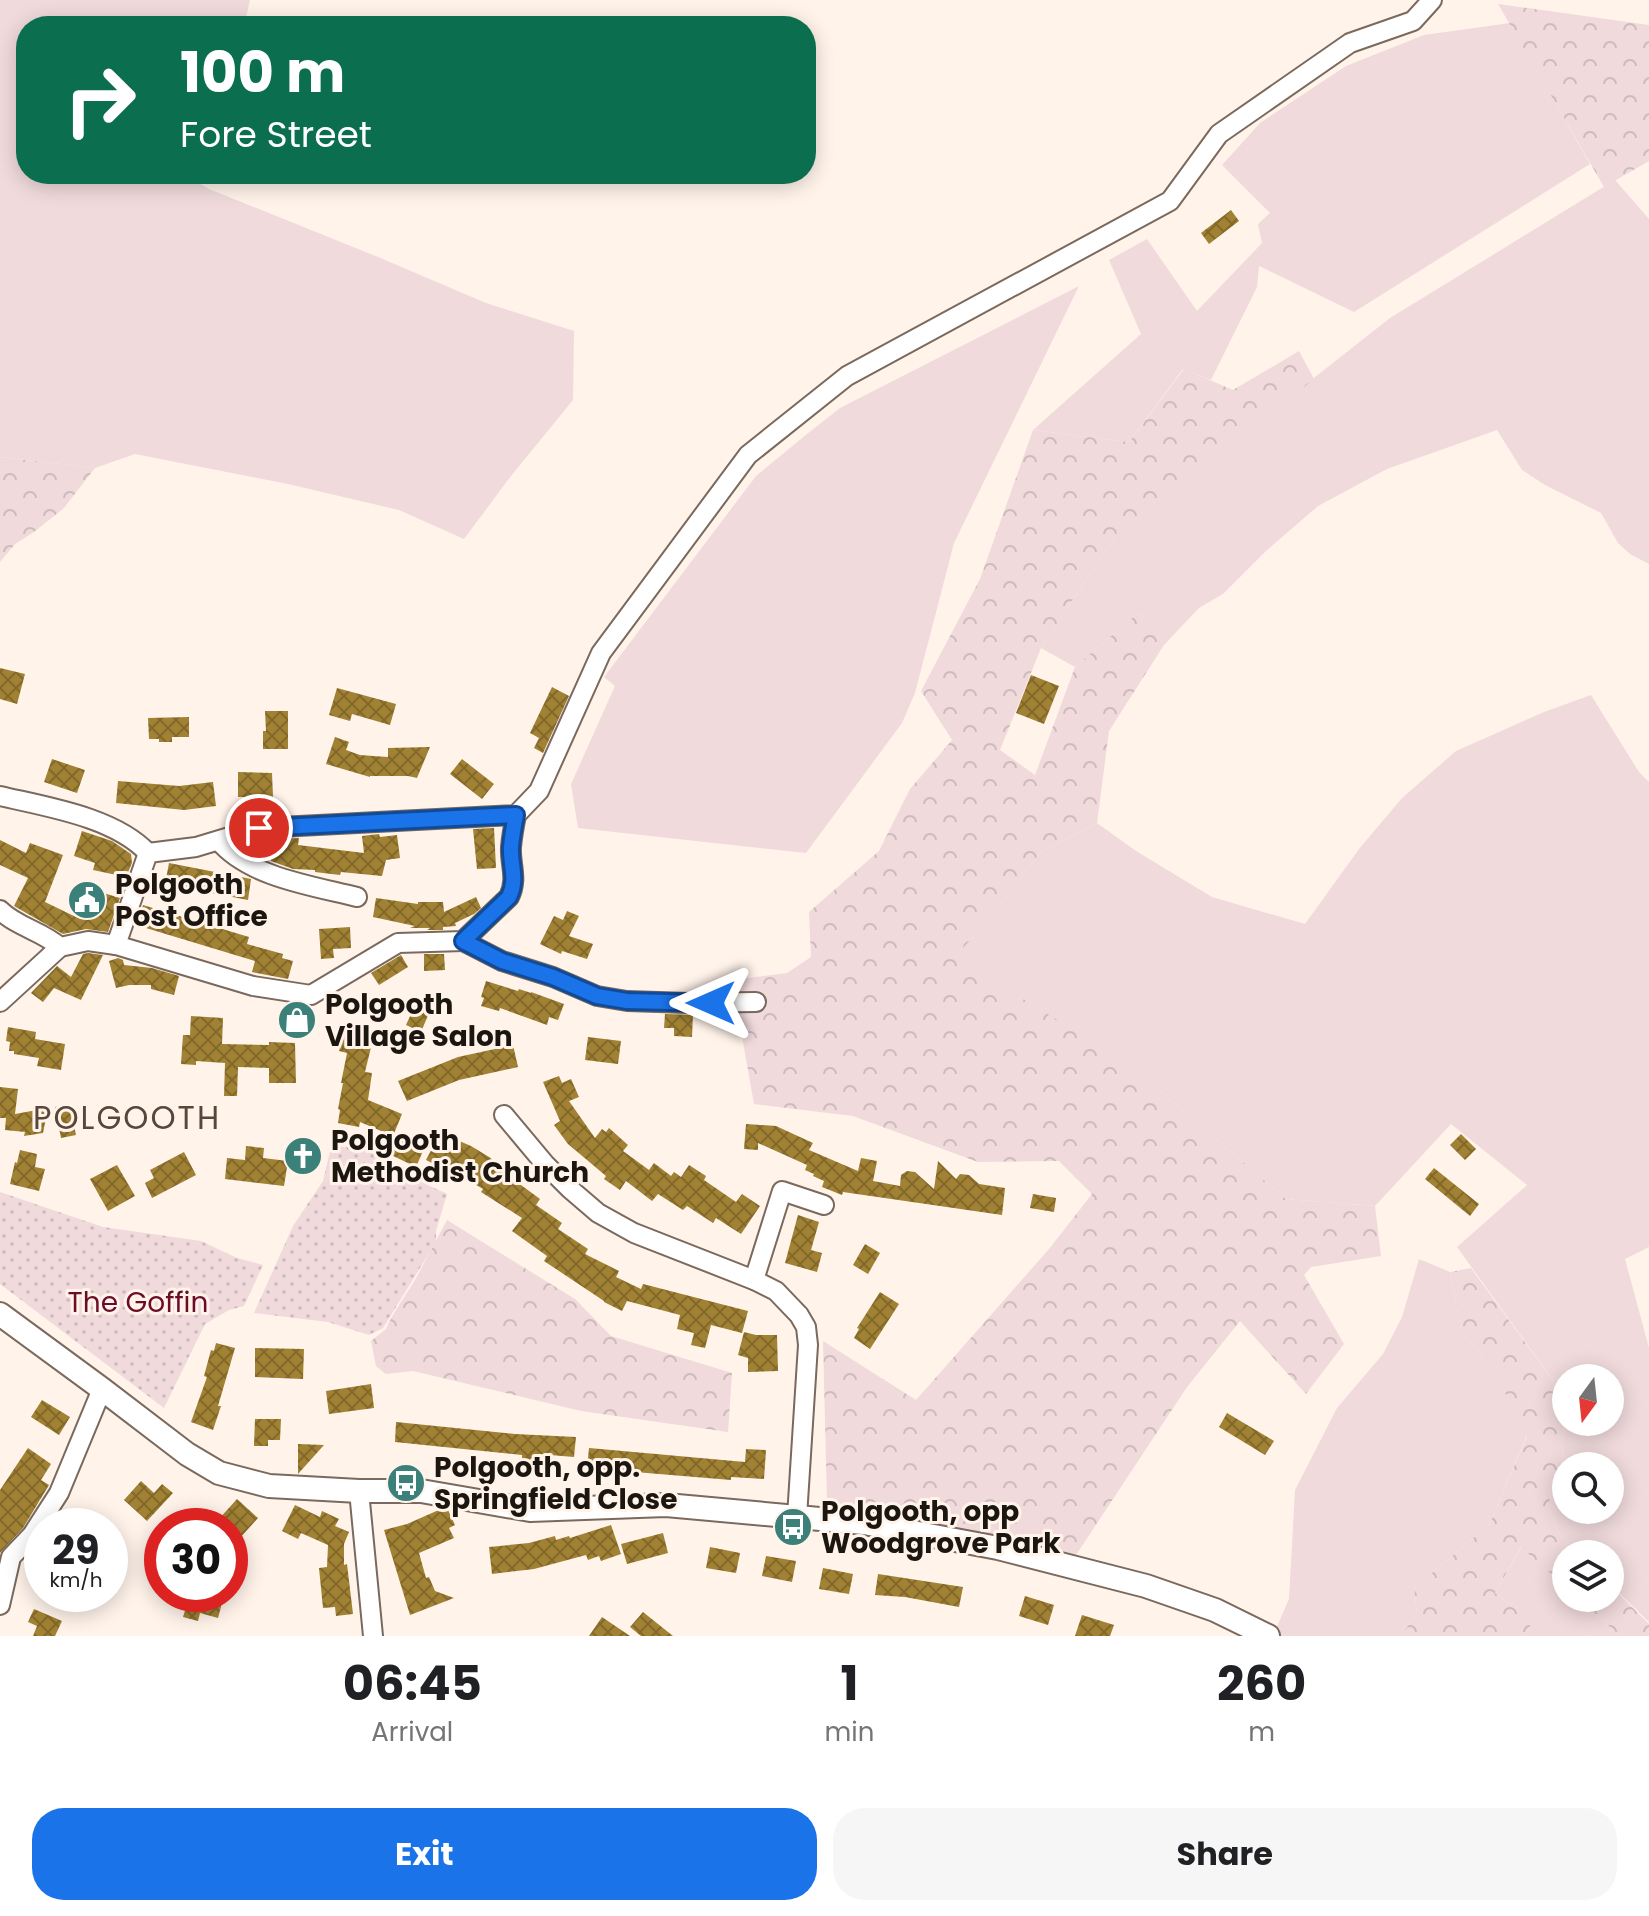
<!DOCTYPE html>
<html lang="en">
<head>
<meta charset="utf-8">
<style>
  :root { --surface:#fff; --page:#f6f6f6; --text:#202124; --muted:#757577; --accent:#1a73e8 }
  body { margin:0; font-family:Poppins,sans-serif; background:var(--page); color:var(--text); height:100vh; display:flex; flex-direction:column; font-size:30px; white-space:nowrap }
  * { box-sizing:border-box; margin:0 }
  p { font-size:26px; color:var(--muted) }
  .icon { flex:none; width:44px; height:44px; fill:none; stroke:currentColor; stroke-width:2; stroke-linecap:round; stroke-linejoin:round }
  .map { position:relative; height:1636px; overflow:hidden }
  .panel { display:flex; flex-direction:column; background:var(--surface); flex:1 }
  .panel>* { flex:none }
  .guide { position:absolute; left:16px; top:16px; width:800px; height:168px; border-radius:32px; box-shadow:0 4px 20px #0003; background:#0b6e4f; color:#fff; overflow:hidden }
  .needle { width:52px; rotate:195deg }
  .controls { position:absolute; left:1552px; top:1364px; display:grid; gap:16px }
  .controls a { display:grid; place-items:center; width:72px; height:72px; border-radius:50%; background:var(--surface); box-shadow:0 4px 20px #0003; font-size:40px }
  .speed { position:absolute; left:24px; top:1508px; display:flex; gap:16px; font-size:40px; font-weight:700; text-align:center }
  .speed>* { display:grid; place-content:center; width:104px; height:104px; border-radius:50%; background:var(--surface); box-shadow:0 4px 20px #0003; line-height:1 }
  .speed small { font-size:20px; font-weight:400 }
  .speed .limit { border:12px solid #d22; background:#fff; color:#111 }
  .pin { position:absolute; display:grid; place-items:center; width:68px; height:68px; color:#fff; margin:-34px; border:4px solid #fff; border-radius:50%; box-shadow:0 2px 8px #0007 }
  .me { position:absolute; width:88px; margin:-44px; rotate:270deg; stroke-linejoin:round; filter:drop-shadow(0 0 6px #0008) }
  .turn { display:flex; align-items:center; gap:28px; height:168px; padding:0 32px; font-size:36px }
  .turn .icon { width:104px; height:104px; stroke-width:2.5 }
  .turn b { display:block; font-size:56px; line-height:68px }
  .eta { display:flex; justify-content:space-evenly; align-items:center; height:136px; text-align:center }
  .eta b { font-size:48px; font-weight:700; line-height:56px }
  .primary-button { display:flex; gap:16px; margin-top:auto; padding:16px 32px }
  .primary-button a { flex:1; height:92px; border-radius:32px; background:var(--accent); color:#fff; font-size:32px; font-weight:700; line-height:92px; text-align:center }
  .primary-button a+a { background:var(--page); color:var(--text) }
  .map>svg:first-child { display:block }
  .green { fill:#f0dadc; fill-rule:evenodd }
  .forest { fill:url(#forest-crowns) }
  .park { fill:url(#park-dots) }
  .building { fill:url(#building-cross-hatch) }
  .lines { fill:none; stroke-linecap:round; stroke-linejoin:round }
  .minor-casing { stroke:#7a695c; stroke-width:22 }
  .tertiary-casing { stroke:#7a695c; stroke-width:26 }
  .minor { stroke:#fff; stroke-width:18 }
  .tertiary { stroke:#fff; stroke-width:22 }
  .route-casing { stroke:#114b97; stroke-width:20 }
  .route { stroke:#1a73e8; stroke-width:14 }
  .labels { text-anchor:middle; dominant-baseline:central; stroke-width:6; stroke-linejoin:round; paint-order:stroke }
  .poi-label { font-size:28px; font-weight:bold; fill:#1c1610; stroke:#fff3ea; text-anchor:start }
  .park-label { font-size:28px; fill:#6b0c28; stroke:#fff3ea }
  .quarter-label { font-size:32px; letter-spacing:2px; fill:#56473a; stroke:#fff3ea }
</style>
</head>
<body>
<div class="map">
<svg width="1649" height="1636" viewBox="0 0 1649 1636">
  <defs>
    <pattern id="forest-crowns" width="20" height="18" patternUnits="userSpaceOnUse" patternTransform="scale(2)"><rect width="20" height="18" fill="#f0dadc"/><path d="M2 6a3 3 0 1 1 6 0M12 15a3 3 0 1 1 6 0" fill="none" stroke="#cdbabc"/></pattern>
    <pattern id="park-dots" width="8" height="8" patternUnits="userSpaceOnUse" patternTransform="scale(2)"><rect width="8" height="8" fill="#f0dadc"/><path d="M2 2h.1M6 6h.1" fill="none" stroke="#cdbabc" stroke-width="1.8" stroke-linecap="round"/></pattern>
    <pattern id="building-cross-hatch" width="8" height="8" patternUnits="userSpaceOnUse" patternTransform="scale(2)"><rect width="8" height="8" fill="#a18133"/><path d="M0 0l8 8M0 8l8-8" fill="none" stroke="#82692a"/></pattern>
  </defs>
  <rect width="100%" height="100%" fill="#fff3ea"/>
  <g class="green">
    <path d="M0,0H250L244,26H26V174H196L194,180L209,189L378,257L486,303L574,331L573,400L511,476L464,539L399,510L288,484L135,454L95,468L0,457Z"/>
    <path d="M1510,23L1590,164L1354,312L1259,266L1257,287L1211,380L1183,369L1129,442L1033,430L1141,334L1109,260L1147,239L1197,311L1262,243L1258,224L1270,213L1222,165L1260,123L1346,66L1424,35Z"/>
    <path d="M1615,180L1649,219V564L1630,554L1618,543L1601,513L1545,485L1522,470L1497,430L1387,469L1318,506L1267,550L1223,594L1199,608L1164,645L1139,612L1075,667L1041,648L1117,533L1390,318Z"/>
    <path d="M1079,286L954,543L915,693L902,723L806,853L578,828L571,784L615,686L604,677L756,476L807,434L840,408Z"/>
    <path d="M1591,695L1639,772L1649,782V1247L1625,1259L1649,1348V1622L1610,1584V1554H1579L1559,1534L1548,1505L1562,1465L1565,1397L1457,1247L1527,1185L1451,1124L1375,1206L1286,1199L1153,1085L955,957L994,914L1040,853L1097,823L1136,851L1212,897L1305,924L1359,849L1402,798L1456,751L1544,712ZM1566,1378H1610V1422H1566ZM1566,1466H1610V1510H1566Z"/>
    <path d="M1419,1259L1450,1272L1461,1329L1498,1379L1527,1435L1489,1525L1414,1588L1417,1613L1405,1630L1407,1636H1281L1275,1631L1289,1599L1295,1490L1337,1408L1383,1354L1402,1317Z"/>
    <path d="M1522,1546L1566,1587V1598H1578L1620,1636H1526L1532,1621L1495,1593Z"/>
  </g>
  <g class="forest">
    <path d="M1498,4L1649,25V161L1604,187Z"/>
    <path d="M1299,351L1314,379L1117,533L1041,648L1000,750L1035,775L1075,667L1139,612L1164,645L1109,731L1097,823L1040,853L994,914L955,957L1077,1032L1153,1085L1286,1199L1375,1206L1381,1256L1311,1267L1304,1275L1344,1344L1306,1394L1240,1321L1187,1387L1076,1555L827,1501L823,1341L916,1400L1049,1249L1092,1194L1059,1161L978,1162L853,1116L754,1104L732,980L787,973L811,957L809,912L879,851L910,789L952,740L921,691L980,579L1033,430L1129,442L1184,369L1233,390Z"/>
    <path d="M0,457L95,468L64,508L34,532L15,544L0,562Z"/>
    <path d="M447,1220L575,1299L611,1336L732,1373L728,1432L581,1411L413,1371L386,1374L376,1366L371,1341L386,1329L391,1318L415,1280Z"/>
    <path d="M1471,1268L1565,1397L1562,1465L1548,1505L1559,1534L1579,1554H1566V1587L1521,1547L1495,1593L1532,1621L1526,1636H1407L1405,1630L1417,1613L1414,1588L1489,1525L1527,1436L1498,1379L1461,1329L1450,1272Z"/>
    <path d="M1610,1585L1649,1624V1636H1620L1578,1598H1610Z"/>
  </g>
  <g class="park">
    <path d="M377,1146C386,1168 427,1184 447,1194L436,1231V1242L383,1328L369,1335L328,1322L254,1313L293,1226L323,1181L331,1147Z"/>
    <path d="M0,1192L103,1227L201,1241L237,1258L263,1265L244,1306L229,1310L205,1324L164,1408L0,1284Z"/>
  </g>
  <g class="building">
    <path d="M1231,210L1239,221L1209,244L1201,233Z"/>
    <path d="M0,668L25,674L17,704L0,699Z"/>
    <path d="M1031,675L1059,686L1044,724L1016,713Z"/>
    <path d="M552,687L569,696L543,753L534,748L539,738L530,733Z"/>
    <path d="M337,688L396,704L390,725L352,714L350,721L329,715Z"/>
    <path d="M265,711H288V749H263V731H266Z"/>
    <path d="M189,717V737H172V742H159V739H149L148,718Z"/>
    <path d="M335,737L349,742L346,750L360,755L373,756L388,757V748L430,747L417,778L408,776H370V777L326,764Z"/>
    <path d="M52,759L85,770L77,793L44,782Z"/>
    <path d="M462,759L494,784L482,799L450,774Z"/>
    <path d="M238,772L272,773L273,797H238Z"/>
    <path d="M118,781L179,786L213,782L216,806L184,810L116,803Z"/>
    <path d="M494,828L496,868L477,869L473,829Z"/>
    <path d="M82,831L112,841L131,854L132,863L126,877L93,870L95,863L74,856Z"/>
    <path d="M379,834L380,837L397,835L400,858L386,860L382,876L341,872L340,875L315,872V870L293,869L271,861L273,842L280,843V839L299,838L298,845L364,853L362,836Z"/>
    <path d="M0,840L26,853L30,843L63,855L45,902L78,918L87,888L120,898L108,932L86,929L63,934L14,906L28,878L0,865Z"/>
    <path d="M169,863L251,879L248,900L165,884Z"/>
    <path d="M476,897L481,908L474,914L455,923L456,926L443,927V930H427L430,928H410L415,926L373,917L376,898L418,904V902H443L444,912Z"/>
    <path d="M143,905L249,937L247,944L283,954L282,958L293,961L288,979L252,972L255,961L136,925Z"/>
    <path d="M567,911L579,916L569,936L593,944L587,959L562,951L561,954L540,944L554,916L563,920Z"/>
    <path d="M350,927L351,948L333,949L334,958L321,959L319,929Z"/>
    <path d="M88,953L103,955L81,1000L54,988L43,1002L31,993L57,966L71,977L83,954Z"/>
    <path d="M424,954H444L445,970L424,971Z"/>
    <path d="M401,955L408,967L379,985L371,973Z"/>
    <path d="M118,958L123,960L124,965L152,968L179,976L174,995L151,989V985H129L116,988L109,961Z"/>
    <path d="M486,981L518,991L519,989L531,993V992L564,1004L558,1020L549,1017L547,1025L500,1008L499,1011L481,1006L484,998L481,997Z"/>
    <path d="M411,1005L429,1013L421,1032L406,1025L411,1014Z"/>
    <path d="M665,1014L693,1015L692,1037L674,1036V1028H664Z"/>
    <path d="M191,1016L223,1018L222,1044L269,1045V1042L295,1043L296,1083H269V1068L238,1067L237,1096H224L225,1063L196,1061V1065L181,1064L183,1035H190Z"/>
    <path d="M346,1023L365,1027L364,1032L374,1035L365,1072L372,1073L368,1100L402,1114L393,1136L360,1122L359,1127L338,1123L340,1110L338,1109L343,1083H341L347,1053L339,1051Z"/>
    <path d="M8,1027L36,1032L35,1039L65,1044L61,1070L37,1066L39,1058L14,1054V1051H9L10,1042L6,1041Z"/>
    <path d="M588,1037L621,1041L618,1064L585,1060Z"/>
    <path d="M513,1045L518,1067L459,1080L407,1101L398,1081L458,1057Z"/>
    <path d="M559,1076L562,1083L571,1079L579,1097L569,1101L595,1138L602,1129L606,1132L609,1128L628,1145L623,1151L649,1170L654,1163L671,1176L674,1172L681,1177L689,1165L706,1176L704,1180L736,1202L742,1194L760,1206L741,1234L716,1218L713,1223L687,1206L683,1210L658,1194L652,1201L626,1181L620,1190L604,1179L606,1176L568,1144L554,1125L560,1121L543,1082Z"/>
    <path d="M0,1087L18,1089L15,1114L48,1108L43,1133L24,1136L25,1132L5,1130L6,1118H0Z"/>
    <path d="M69,1104L76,1135L61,1138L55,1107Z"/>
    <path d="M746,1124L776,1126L813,1143L809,1150L858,1171L861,1158L877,1161L873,1181L900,1186L901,1175L907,1171L915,1172L934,1189L938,1161L956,1179L960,1174L969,1175L979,1184L1005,1188L1002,1215L843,1192L842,1195L822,1187L824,1181L813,1176L814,1174L805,1170L807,1165L758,1143V1150L744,1149Z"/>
    <path d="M1461,1134L1476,1149L1465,1160L1450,1145Z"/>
    <path d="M393,1136L423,1151L416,1167L385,1152Z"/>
    <path d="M298,1139L314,1142L308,1174L292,1171Z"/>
    <path d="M437,1139L454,1147L457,1140L471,1146L489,1157L522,1182L521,1185L540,1199L536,1205L562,1223L558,1229L588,1249L585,1254L619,1271L616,1277L641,1289L643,1284L748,1311L742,1333L711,1325L705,1348L691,1345L694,1333L677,1329L680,1315L627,1301L622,1311L604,1302V1301L544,1261L547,1256L512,1231L522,1218L481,1192L483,1189L453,1171L452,1173L426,1160Z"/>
    <path d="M246,1146L264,1148L263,1158L288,1161L284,1186L225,1179L227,1158L245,1160Z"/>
    <path d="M20,1150L37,1154L35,1167L45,1169L39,1191L10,1184L15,1162L17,1163Z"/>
    <path d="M184,1152L196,1175L152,1198L145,1183L154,1178L150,1170Z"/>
    <path d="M117,1165L135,1196L108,1211L90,1179Z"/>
    <path d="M1434,1168L1479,1204L1470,1216L1425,1179Z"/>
    <path d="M1033,1194L1056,1198L1054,1212L1030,1208Z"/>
    <path d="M798,1215L819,1222L811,1250L822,1253L817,1272L785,1263Z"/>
    <path d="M865,1244L880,1253L868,1274L853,1265Z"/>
    <path d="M880,1292L899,1304L870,1349L854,1338L859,1329L857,1328Z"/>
    <path d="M744,1332L756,1335H777L778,1371L748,1372V1358L738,1355Z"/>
    <path d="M216,1343L235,1348L218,1406H221L213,1430L191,1422L207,1377L204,1376L211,1350L214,1351Z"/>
    <path d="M255,1348L304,1349L303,1379L255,1377Z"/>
    <path d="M371,1384L374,1408L329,1414L326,1391Z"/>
    <path d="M42,1400L70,1417L59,1435L31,1417Z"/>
    <path d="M1227,1413L1274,1441L1265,1455L1219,1427Z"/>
    <path d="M255,1419H281L280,1440H268V1446H254Z"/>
    <path d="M396,1422L515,1434L576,1437L574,1457L538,1454L537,1464L522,1462V1455L395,1442Z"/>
    <path d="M298,1444L324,1445L298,1474Z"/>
    <path d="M28,1448L51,1464L41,1480L49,1485L23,1528L0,1553V1490Z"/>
    <path d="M589,1448L745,1462L746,1449L766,1450L764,1479L731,1477V1480L587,1468Z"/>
    <path d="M141,1481L154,1493L162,1484L173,1493L147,1521L124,1500Z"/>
    <path d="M237,1499L258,1518L239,1539L230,1530V1526H225L218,1520Z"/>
    <path d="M295,1505L320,1517L322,1511L339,1519L335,1526L349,1532L344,1544V1565L347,1564L353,1614L336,1616L335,1607L323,1608L319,1568L327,1567L328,1545L301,1533L298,1539L282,1531Z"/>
    <path d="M441,1509L443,1511L448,1510L455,1525L449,1528L454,1538L419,1553L426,1578L429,1577L435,1591L454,1598L410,1615L384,1530L407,1524Z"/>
    <path d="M611,1525L621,1554L601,1561L599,1556L588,1560L586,1555L534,1569L492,1574L489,1547L529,1543L555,1536L556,1540L569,1536L570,1538Z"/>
    <path d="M663,1533L668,1553L627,1564L621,1544Z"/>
    <path d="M710,1547L740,1553L736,1573L706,1568Z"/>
    <path d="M766,1556L796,1561L792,1582L762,1576Z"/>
    <path d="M823,1568L853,1574L849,1594L819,1589Z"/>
    <path d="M878,1574L963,1587L959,1607L905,1597L875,1595Z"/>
    <path d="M190,1594L222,1603L218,1618L200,1613L198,1621L183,1617Z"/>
    <path d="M1025,1596L1054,1605L1048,1625L1019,1616Z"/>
    <path d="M34,1609L62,1621L55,1636H33L37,1626L28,1622Z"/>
    <path d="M643,1612L673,1636H641L630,1627Z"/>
    <path d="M1082,1615L1114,1625L1110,1636H1075Z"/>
    <path d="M602,1617L630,1636H589Z"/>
  </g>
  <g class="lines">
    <g class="minor-casing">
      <g id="minor">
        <path d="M0,796C47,807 114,817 148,853"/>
        <path d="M219,841C249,877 313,886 357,897"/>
        <path d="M0,910C17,927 42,931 60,947L88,941L116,945L253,986L311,995L398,943L463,941L509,897C518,879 510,865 511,847C512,836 514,825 516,815"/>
        <path d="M463,941L502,961L553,977L597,996L627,1001L689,1003L756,1002"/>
        <path d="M116,945L148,853L196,847L259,828L516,815L539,791L601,653L748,455L847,376L1170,201L1219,134L1350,43L1413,21L1432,0"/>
        <path d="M0,1002L60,947"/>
        <path d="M504,1115L545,1164L570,1189L598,1213L634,1233L754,1280L776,1291L799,1315L806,1327L808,1345L797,1517"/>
        <path d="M754,1280L782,1191L824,1205"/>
        <path d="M359,1491L373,1636"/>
        <path d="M0,1605L11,1557L32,1535L59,1493L102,1389"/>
      </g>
    </g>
    <g class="tertiary-casing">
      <path id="tertiary" d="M0,1314L102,1389L187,1454L219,1473L269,1486L359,1491H421L530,1510L666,1505L864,1523L998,1548L1146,1586L1215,1610L1268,1636"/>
    </g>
    <use href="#minor" class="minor"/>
    <use href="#tertiary" class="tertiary"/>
  </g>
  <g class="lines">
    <g class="route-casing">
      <path id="route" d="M259,828L516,815C514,825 512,836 511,847C510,865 518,879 509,897L463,941L502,961L553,977L597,996L627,1001L711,1003"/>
    </g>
    <use href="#route" class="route"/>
  </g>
  <defs>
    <g id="civic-disc" transform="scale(2)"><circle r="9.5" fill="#3b817a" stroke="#fff3ea"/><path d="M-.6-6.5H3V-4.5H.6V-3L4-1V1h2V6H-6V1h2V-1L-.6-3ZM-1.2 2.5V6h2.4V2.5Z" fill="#fff"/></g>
    <g id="shop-disc" transform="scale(2)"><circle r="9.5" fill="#3b817a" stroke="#fff3ea"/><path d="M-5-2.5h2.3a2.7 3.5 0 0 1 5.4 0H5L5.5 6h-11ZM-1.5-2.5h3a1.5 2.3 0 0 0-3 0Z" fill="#fff"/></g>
    <g id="church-disc" transform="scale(2)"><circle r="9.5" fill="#3b817a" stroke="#fff3ea"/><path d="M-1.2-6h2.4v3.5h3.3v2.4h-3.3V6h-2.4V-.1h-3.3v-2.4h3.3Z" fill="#fff"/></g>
    <g id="bus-disc" transform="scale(2)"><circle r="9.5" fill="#3b817a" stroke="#fff3ea"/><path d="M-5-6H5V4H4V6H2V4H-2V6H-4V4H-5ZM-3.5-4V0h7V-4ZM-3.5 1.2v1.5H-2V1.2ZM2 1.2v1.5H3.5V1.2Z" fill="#fff"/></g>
  </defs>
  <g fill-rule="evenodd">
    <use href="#civic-disc" x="87" y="900"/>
    <use href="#shop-disc" x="297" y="1020"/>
    <use href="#church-disc" x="303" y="1156"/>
    <use href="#bus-disc" x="406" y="1483"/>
    <use href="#bus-disc" x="793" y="1527"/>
  </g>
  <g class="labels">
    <g class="poi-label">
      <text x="115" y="884">Polgooth<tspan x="115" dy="32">Post Office</tspan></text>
      <text x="325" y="1004">Polgooth<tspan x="325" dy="32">Village Salon</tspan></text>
      <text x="331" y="1140">Polgooth<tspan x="331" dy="32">Methodist Church</tspan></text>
      <text x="434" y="1467">Polgooth, opp.<tspan x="434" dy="32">Springfield Close</tspan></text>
      <text x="821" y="1511">Polgooth, opp<tspan x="821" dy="32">Woodgrove Park</tspan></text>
    </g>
    <g class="park-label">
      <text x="138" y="1302">The Goffin</text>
    </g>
    <g class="quarter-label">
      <text x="127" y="1117">POLGOOTH</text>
    </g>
  </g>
</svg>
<div class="controls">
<a><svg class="needle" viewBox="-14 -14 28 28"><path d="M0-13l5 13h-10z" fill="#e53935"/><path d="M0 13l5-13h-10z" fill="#757577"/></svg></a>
<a><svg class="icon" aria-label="search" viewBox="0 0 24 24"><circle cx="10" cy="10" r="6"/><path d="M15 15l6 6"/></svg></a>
<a><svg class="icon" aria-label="layers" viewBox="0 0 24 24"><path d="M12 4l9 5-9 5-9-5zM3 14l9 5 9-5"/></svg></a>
</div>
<div class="speed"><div>29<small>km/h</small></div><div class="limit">30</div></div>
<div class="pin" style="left:259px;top:828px;background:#d93025"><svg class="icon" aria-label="arrive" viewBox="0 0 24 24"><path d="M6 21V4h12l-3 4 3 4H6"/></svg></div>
<svg class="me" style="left:711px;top:1003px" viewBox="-20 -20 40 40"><path d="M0-17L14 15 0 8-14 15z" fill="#1a73e8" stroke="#fff" stroke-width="4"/></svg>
<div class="guide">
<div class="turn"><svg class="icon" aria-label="right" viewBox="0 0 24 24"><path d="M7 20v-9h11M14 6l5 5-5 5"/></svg><div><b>100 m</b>Fore Street</div></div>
</div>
</div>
<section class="panel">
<div class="eta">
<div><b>06:45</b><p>Arrival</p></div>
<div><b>1</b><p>min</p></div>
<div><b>260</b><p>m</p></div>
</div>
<div class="primary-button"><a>Exit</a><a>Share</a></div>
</section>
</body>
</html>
